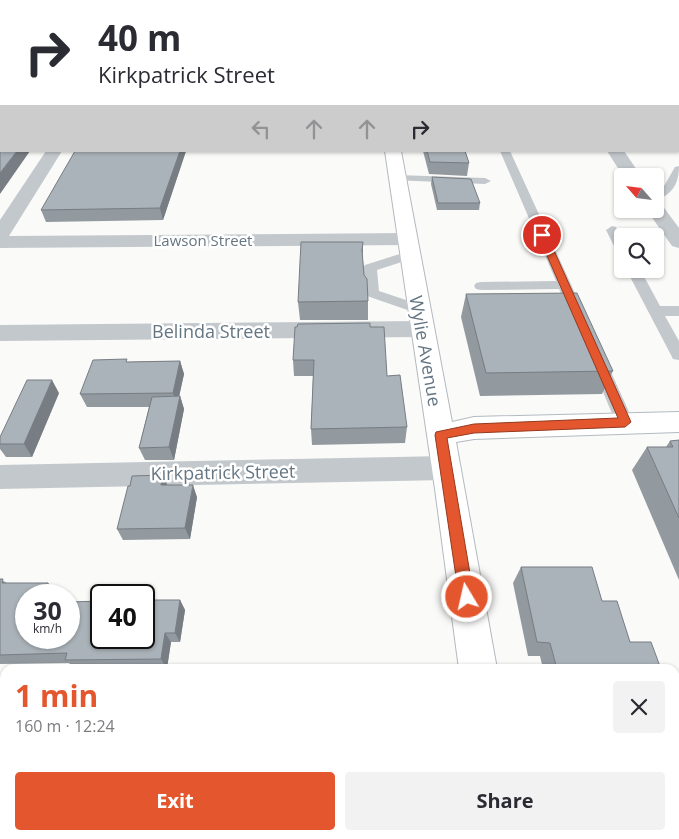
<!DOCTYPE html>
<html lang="en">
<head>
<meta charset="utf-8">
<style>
  :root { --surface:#fff; --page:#f2f2f3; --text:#2b2b33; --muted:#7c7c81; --accent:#e4572e }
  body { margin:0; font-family:"Open Sans",sans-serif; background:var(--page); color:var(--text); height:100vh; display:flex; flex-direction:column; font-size:19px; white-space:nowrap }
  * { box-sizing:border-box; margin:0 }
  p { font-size:16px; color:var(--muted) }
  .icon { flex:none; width:28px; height:28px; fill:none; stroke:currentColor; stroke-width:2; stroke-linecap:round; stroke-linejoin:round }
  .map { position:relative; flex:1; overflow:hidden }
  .drawer { position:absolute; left:0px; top:664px; width:680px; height:176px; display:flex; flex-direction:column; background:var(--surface); border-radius:15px 15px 0 0; box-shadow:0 1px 4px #0004 }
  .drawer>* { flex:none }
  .banner { position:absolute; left:0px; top:0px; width:680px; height:152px; box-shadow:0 1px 4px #0004; background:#fff; color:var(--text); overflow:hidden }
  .needle { width:32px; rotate:298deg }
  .fabs { position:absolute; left:614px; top:168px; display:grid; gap:10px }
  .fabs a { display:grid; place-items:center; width:50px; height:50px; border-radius:5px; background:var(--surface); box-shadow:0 1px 4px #0004; font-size:25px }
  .speed { position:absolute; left:15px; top:584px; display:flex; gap:10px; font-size:25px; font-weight:700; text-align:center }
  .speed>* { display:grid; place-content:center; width:65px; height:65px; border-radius:50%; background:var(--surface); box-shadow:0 1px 4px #0004; line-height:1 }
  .speed small { font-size:12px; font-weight:400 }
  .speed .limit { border:2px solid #111; border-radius:8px; background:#fff; color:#111 }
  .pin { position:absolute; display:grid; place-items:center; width:42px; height:42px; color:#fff; margin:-21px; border:2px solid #fff; border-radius:50%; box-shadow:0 1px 5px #0007 }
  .me { position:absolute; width:55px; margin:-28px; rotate:351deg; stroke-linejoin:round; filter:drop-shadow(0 0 4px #0008) }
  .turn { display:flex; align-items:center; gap:18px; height:105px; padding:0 15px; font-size:22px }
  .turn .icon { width:65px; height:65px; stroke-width:2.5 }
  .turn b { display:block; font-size:35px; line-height:42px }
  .lanes { display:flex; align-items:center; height:48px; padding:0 15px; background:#0003; justify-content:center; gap:25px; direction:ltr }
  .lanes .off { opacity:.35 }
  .round { display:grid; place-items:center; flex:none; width:52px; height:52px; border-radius:5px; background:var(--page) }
  .headline { display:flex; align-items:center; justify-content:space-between; height:85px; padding:0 15px }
  h1 { font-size:30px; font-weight:700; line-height:38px; color:var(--accent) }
  .action { display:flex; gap:10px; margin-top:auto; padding:10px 15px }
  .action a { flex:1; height:58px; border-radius:5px; background:var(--accent); color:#fff; font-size:20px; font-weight:700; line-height:58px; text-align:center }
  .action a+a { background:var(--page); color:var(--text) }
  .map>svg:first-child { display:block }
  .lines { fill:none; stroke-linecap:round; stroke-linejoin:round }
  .secondary-casing { stroke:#b3babf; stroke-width:2 }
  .lane { fill:#c3c8cc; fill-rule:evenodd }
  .street { fill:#c3c8cc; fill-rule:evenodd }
  .secondary { fill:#fff; fill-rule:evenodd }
  .wall { fill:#929a9f }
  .shaded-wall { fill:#777d82 }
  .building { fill:#aab3b9; stroke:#777d82 }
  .route { fill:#e4572e; stroke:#94391e }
  .labels { text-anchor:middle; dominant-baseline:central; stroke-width:5; stroke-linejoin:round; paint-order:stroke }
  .far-street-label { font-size:15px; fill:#657683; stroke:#fff }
  .street-label { font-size:18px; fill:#657683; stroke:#fff }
</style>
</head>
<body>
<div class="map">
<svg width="679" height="839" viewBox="0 0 679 839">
  <rect width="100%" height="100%" fill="#fafaf8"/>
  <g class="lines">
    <g class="secondary-casing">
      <g id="secondary">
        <rect x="362" y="0" width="10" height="1"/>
        <path d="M385,151H401L452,422L474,417L679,412V432L474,439L456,442L497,669H459L435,489Z"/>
        <rect x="484" y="835" width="44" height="4"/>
      </g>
    </g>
    <g class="lane">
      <path d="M433,0H440V1H434Z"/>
      <path d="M500,151H510L585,315L583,318H573L559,289L481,290L476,289L474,286L476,283L481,282L556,281Z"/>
      <path d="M679,166C679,183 673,195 655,200V191L664,186L675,167Z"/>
      <path d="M397,175L485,178L491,181L485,184L393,180L391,178L393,176Z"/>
      <path d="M612,226L616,227L622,238V253L617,252L606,230Z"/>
      <path d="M409,251L414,252L416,255L414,258L377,270L379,291L424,306L426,309L424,312L419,314L367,296L365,293L363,268L365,265Z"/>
      <path d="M626,269H640L660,306H679V316H665L679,341V360L673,359L671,355Z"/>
      <path d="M598,355L604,357L606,361L634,423L631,428L625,430L619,428L616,423L590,361L592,357Z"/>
    </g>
    <g class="street">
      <path d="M46,151H62L9,236L407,233L414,235L417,239L414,243L407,245L0,248V220Z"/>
      <path d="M607,151H624L641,176H623Z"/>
      <path d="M655,203L662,205L679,228V248L672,246L646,209H655Z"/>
      <path d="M422,321L430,323L434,329L430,335L422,337L0,341V325Z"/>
      <path d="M446,456L456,460L461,468L456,476L446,480L0,489V465Z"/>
      <rect x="0" y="692" width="5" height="40"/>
    </g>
    <use href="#secondary" class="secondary"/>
  </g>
  <g class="wall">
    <path d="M59,0H130L129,1H59Z"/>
    <path d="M644,0H679V36V1H644Z"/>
    <path d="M186,151L163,220L46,222L41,210Z"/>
    <path d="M423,151H465L469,163L467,176L429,174Z"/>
    <path d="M432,177L480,203L479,210H437L431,184Z"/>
    <path d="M363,261L364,275L368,301V320H300L298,302Z"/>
    <path d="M466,294L613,371L602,394L480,396L461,317Z"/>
    <path d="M370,327L387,376L407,427L405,443L312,445L311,429L313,376H294L293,360Z"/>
    <path d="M180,361L184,374L179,396H180L184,409L174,460H145L139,448L149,407H87L80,394L128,362Z"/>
    <path d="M59,393L32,457H6L0,449V437Z"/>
    <path d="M679,440V580L632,470L647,447H666L670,441Z"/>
    <path d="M163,475L167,485L197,497L190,539L123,540L117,529L130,486Z"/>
    <path d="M521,567L602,601L630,642L661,669H543L540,656H528L513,583Z"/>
    <path d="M0,579L7,583H48L57,594L26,638L180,600L185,610L180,642H171L167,668L74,669L69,663L0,664Z"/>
    <path d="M573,835H652L653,839H574Z"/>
  </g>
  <g class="shaded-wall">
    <path d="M36,0H44L43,1H35Z"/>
    <path d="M1,34V45L0,46V35Z"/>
    <path d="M17,151H30L0,194V173Z"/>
    <path d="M180,151H186L163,220L160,208Z"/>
    <path d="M363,242V260L362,250Z"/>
    <path d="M180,361L184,374L177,406L173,393Z"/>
    <path d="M52,380L59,393L32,457L24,444Z"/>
    <path d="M180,396L184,409L174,460L169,447Z"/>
    <path d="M163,475L168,487L161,485Z"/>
    <path d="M193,485L197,497L190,539L185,528Z"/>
    <path d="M48,583L57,594L56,595H44Z"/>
    <path d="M180,600L185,610L180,642L175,633Z"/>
    <path d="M165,633L171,642L167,668L161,659Z"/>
    <path d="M172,835H179V839H171Z"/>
  </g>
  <g class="building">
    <path d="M0,0H36L35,1H1V34L0,35Z"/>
    <path d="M178,0H359V1H177Z"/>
    <path d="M385,0H421L422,1H386Z"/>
    <path d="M649,0H679V25V1H650Z"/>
    <path d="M1,69V151H17L0,173V71Z"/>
    <path d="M75,151H180L160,208L41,210Z"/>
    <path d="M427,151H465L469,163L430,162Z"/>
    <path d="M432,177L471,179L480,203H438Z"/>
    <path d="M301,242H363L362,250L364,275L367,279L368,301L298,302Z"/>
    <path d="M577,293L613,371L486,373L466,294Z"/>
    <path d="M370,323V327H384L387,376L400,375L407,427L311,429L314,360H293L295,327H297L298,324Z"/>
    <path d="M127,359L126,362L180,361L173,393L80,394L93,360Z"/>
    <path d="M27,380H52L24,444H0V437Z"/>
    <path d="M180,396L169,447L139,448L152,397Z"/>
    <path d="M679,440V518L647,447H673L670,441Z"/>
    <path d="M163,475L161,485H193L185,528L117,529L128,486H130L132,476Z"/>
    <path d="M521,567H592L602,601H617L630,642H651L661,669H557L550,643L537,642Z"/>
    <path d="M0,579H3L2,583H48L44,595H26V638H69V602L101,601V638H144V600H180L175,633H165L161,659L65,660L67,653L0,655Z"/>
    <path d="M675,710L678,718H675Z"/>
    <path d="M126,835H172L171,839H125Z"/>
    <path d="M584,835H652L653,839H585Z"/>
  </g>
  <path class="route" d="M542,232L547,235L631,422L625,427L474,433L447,438L474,597L472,602L467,604L462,602L459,597L435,435L436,432L474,424L618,418L538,235Z"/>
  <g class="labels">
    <g class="far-street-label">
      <text x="203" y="240">Lawson Street</text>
    </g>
    <g class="street-label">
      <text x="211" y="331">Belinda Street</text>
      <text transform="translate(426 351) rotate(80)">Wylie Avenue</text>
      <text transform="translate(223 472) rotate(-1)">Kirkpatrick Street</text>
    </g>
  </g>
</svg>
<div class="fabs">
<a><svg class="needle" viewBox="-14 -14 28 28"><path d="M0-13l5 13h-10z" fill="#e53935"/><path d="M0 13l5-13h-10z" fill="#7c7c81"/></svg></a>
<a><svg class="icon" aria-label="search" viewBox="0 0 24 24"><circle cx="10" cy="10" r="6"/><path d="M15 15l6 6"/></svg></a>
</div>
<div class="speed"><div>30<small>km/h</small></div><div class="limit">40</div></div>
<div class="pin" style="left:542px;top:235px;background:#d93025"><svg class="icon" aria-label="arrive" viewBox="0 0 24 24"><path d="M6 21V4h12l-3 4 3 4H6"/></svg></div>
<svg class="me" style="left:467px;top:597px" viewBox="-20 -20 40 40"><circle r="17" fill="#e4572e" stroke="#fff" stroke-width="3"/><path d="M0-11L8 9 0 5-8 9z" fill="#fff"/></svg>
<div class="banner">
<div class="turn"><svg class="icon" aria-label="right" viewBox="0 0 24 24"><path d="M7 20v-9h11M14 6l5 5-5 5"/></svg><div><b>40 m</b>Kirkpatrick Street</div></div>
<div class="lanes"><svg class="icon off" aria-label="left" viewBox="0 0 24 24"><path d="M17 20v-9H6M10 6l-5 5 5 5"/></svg><svg class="icon off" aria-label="ahead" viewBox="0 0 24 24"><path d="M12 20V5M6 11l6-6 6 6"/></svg><svg class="icon off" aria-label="ahead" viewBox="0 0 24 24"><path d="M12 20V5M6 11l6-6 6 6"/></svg><svg class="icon" aria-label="right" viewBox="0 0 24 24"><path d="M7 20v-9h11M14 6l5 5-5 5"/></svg></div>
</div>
<section class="drawer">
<div class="headline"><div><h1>1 min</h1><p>160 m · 12:24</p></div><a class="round"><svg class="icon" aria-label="close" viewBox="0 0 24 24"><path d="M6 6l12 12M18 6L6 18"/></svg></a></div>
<div class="action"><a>Exit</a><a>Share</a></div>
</section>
</div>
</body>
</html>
